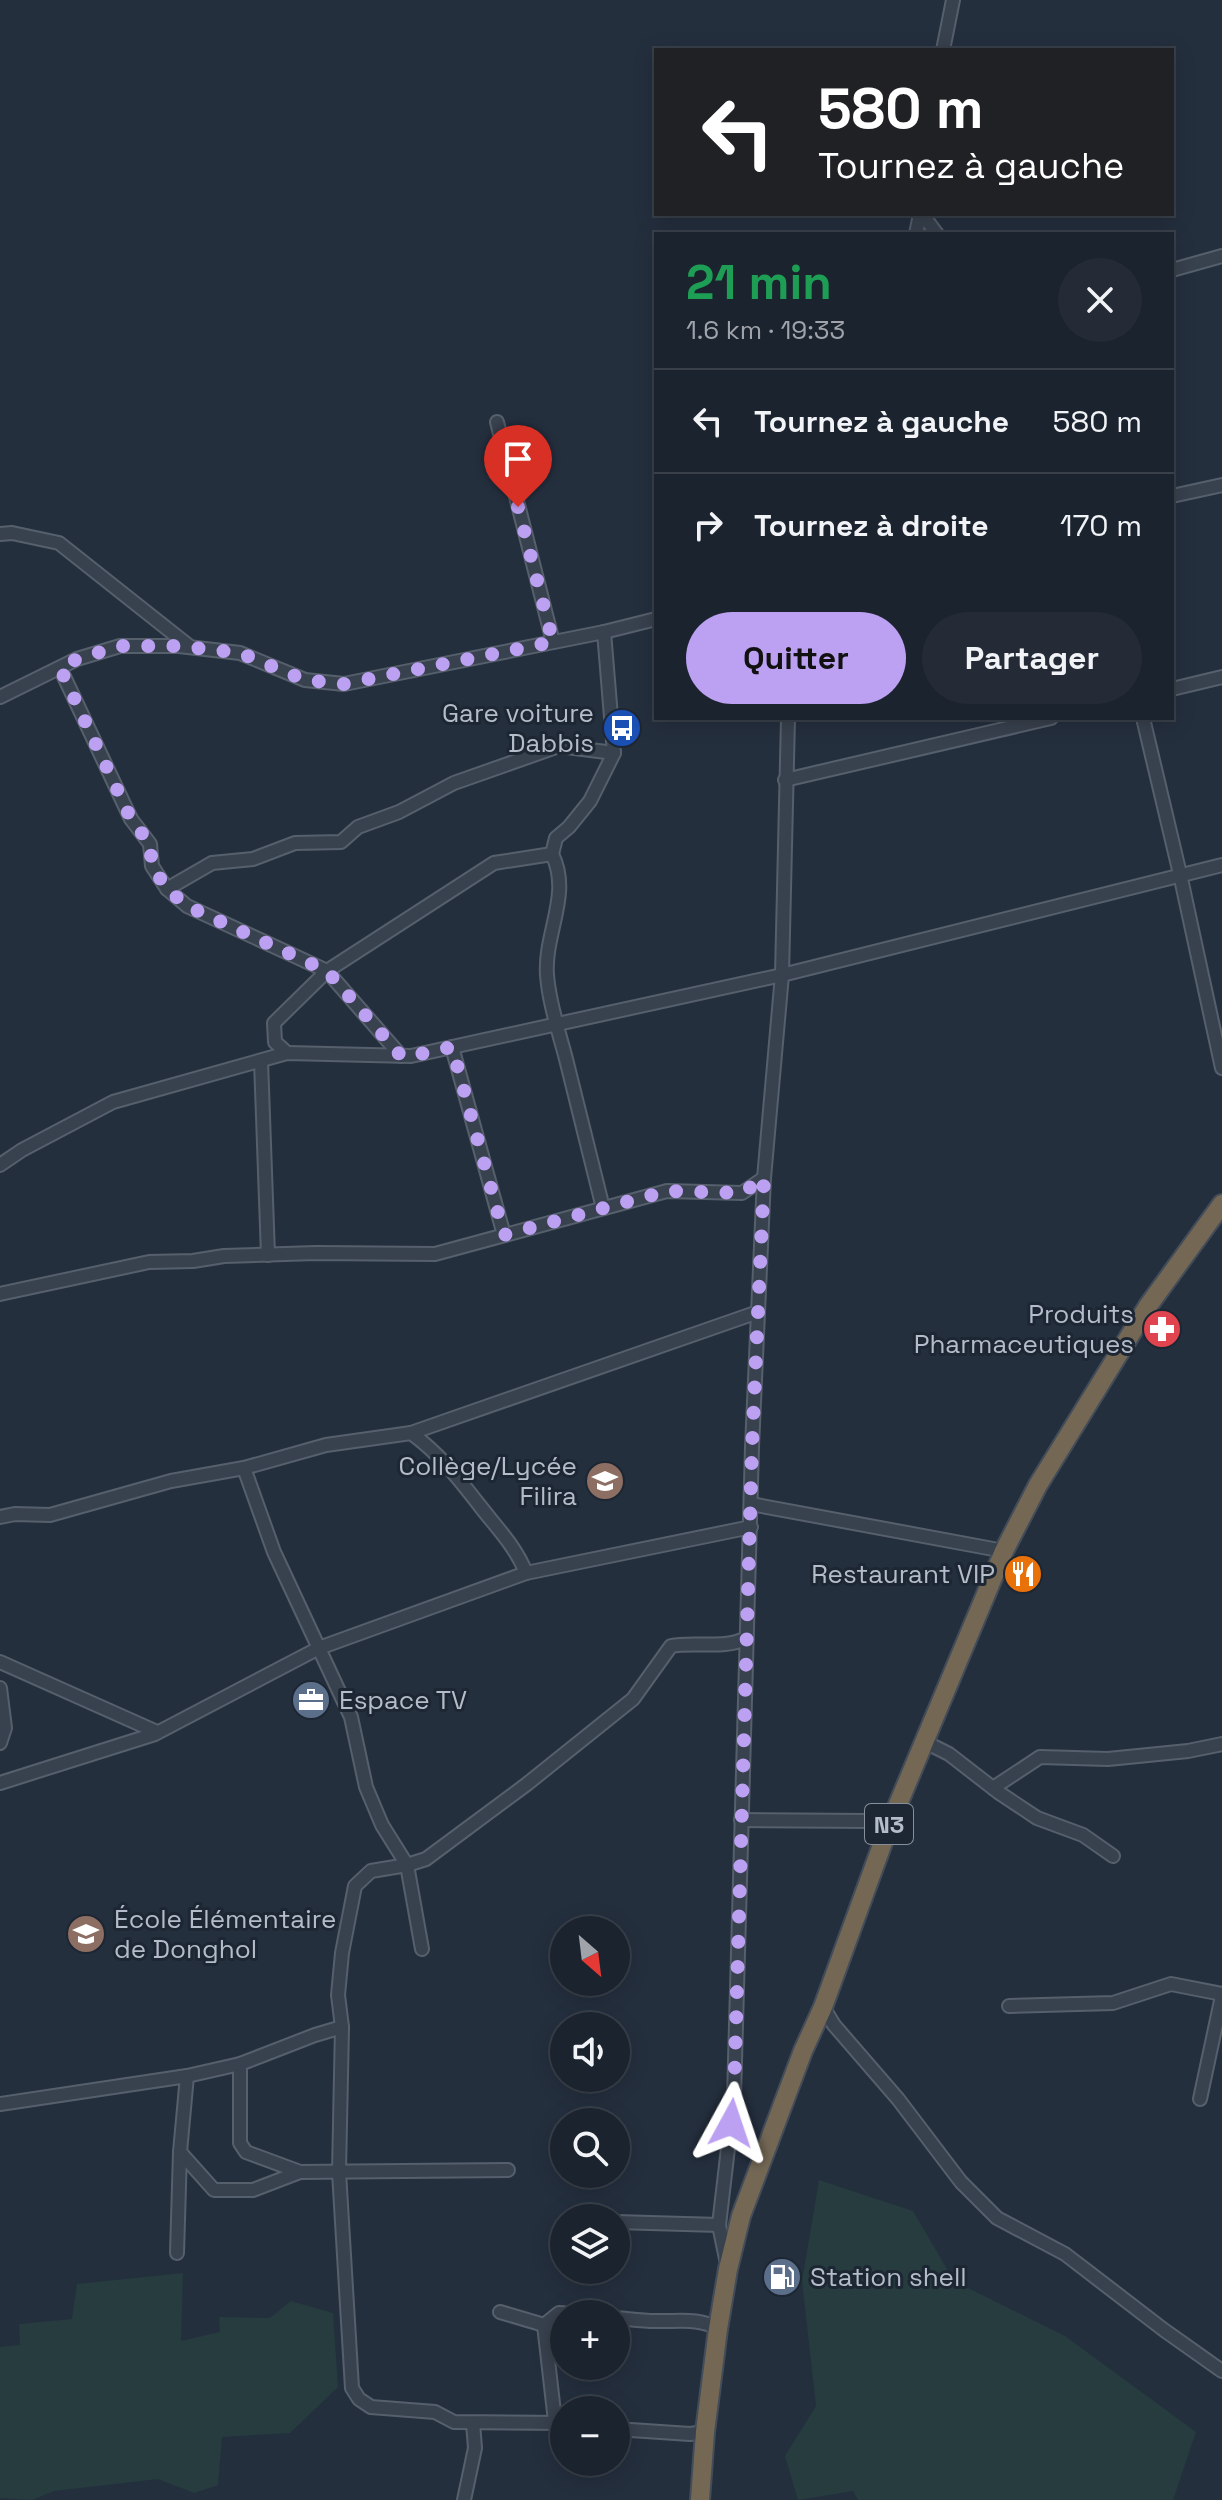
<!DOCTYPE html>
<html lang="fr">
<head>
<meta charset="utf-8">
<style>
  :root { --surface:#1b232e; --page:#242b36; --text:#f1f3f6; --muted:#a0a4aa; --line:#39404a; --accent:#bca0f2 }
  body { margin:0; font-family:"Space Grotesk",sans-serif; background:var(--page); color:var(--text); height:100vh; display:flex; flex-direction:column; font-size:30px; white-space:nowrap }
  * { box-sizing:border-box; margin:0 }
  p { font-size:26px; color:var(--muted) }
  .icon { flex:none; width:44px; height:44px; fill:none; stroke:currentColor; stroke-width:2; stroke-linecap:round; stroke-linejoin:round }
  .map { position:relative; flex:1; overflow:hidden }
  .sheet { position:absolute; left:654px; top:232px; width:520px; height:488px; display:flex; flex-direction:column; background:var(--surface); border-radius:0px; box-shadow:0 4px 20px #0003,0 0 0 2px var(--line) }
  .sheet>* { flex:none }
  .guide { position:absolute; left:654px; top:48px; width:520px; height:168px; border-radius:0px; box-shadow:0 4px 20px #0003,0 0 0 2px var(--line); background:#202124; color:#fff; overflow:hidden }
  .needle { width:52px; rotate:152deg }
  .tools { position:absolute; left:550px; top:1916px; display:grid; gap:16px }
  .tools a { display:grid; place-items:center; width:80px; height:80px; border-radius:50%; background:var(--surface); box-shadow:0 4px 20px #0003,0 0 0 2px var(--line); font-size:40px }
  .pin { position:absolute; display:grid; place-items:center; width:68px; height:68px; color:#fff; margin:-82px -34px; border-radius:50% 50% 50% 0; rotate:-45deg; box-shadow:0 0 8px #0007 }
  .pin .icon { rotate:45deg }
  .me { position:absolute; width:88px; margin:-44px; rotate:5deg; stroke-linejoin:round; filter:drop-shadow(0 0 6px #0008) }
  .turn { display:flex; align-items:center; gap:28px; height:168px; padding:0 32px; font-size:36px }
  .turn .icon { width:104px; height:104px; stroke-width:2.5 }
  .turn b { display:block; font-size:56px; line-height:68px }
  .round { display:grid; place-items:center; flex:none; width:84px; height:84px; border-radius:42px; background:var(--page) }
  .head { display:flex; align-items:center; justify-content:space-between; height:136px; padding:0 32px }
  h1 { font-size:48px; font-weight:600; line-height:60px; color:#1e9e55 }
  .cta { display:flex; gap:16px; margin-top:auto; padding:16px 32px }
  .cta a { flex:1; height:92px; border-radius:48px; background:var(--accent); color:#111; font-size:32px; font-weight:600; line-height:92px; text-align:center }
  .cta a+a { background:var(--page); color:var(--text) }
  ul { padding:0; list-style:none }
  li { display:flex; align-items:center; gap:24px; height:104px; padding:0 32px; border-top:2px solid var(--line) }
  li div { flex:1 }
  li b { display:block; font-size:30px }
  li em { font-style:normal }
  .map>svg:first-child { display:block }
  .green { fill:#263c3f }
  .lines { fill:none; stroke-linecap:round; stroke-linejoin:round }
  .minor-casing { stroke:#565f6c; stroke-width:16 }
  .highway-casing { stroke:#434c59; stroke-width:22 }
  .minor { stroke:#38414e; stroke-width:12 }
  .highway { stroke:#746855; stroke-width:18 }
  .route { stroke:#bca0f2; stroke-width:14; stroke-dasharray:0 25.2 }
  .labels { text-anchor:middle; dominant-baseline:central; stroke-width:6; stroke-linejoin:round; paint-order:stroke }
  .shield { fill:#1d2633; stroke:#878f9c; stroke-width:2 }
  .shield-label { font-size:24px; font-weight:bold; fill:#b4bcc9 }
  .poi-label { font-size:26px; fill:#b4bcc9; stroke:#1d2633; text-anchor:end }
</style>
</head>
<body>
<div class="map">
<svg width="1222" height="2500" viewBox="0 0 1222 2500">
  <rect width="100%" height="100%" fill="#242f3e"/>
  <g class="green">
    <path d="M819,2180L913,2211L954,2281L1065,2336L1196,2432L1173,2500H858L853,2491L798,2500L785,2456L816,2406L802,2281Z"/>
    <path d="M183,2273L181,2341L220,2332L219,2317L270,2318L291,2301L333,2313L338,2387L290,2433L222,2437L218,2485L194,2493L158,2479L54,2491L32,2500L0,2498V2347L20,2345L19,2324L72,2319L77,2284Z"/>
  </g>
  <g class="lines">
    <g class="minor-casing">
      <g id="minor">
        <path d="M943,50L953,0"/>
        <path d="M922,214L937,234"/>
        <path d="M916,234L920,214"/>
        <path d="M1172,270L1222,256"/>
        <path d="M497,422L553,642"/>
        <path d="M1172,496L1222,485"/>
        <path d="M0,534L12,533L59,543L189,646"/>
        <path d="M60,668L131,819L150,844L152,866L167,889L187,906L327,971L401,1056"/>
        <path d="M1172,689L1222,677"/>
        <path d="M0,697L77,659L120,646H179L240,653L305,680L344,684L604,632L656,619"/>
        <path d="M1143,718L1180,874L1222,1068"/>
        <path d="M785,780L1051,718"/>
        <path d="M552,854C572,894 544,933 547,975C549,1003 559,1032 566,1059C578,1109 591,1158 603,1208"/>
        <path d="M167,889L212,863L253,859L295,843L341,842L358,827L399,812L454,783L559,746L614,753"/>
        <path d="M452,1047L504,1235"/>
        <path d="M287,1053L275,1042L274,1023L327,971L494,863L552,854L556,838L569,827L590,801L614,753L604,632"/>
        <path d="M261,1061L268,1255"/>
        <path d="M0,1165L22,1150L113,1102L287,1053L411,1056L782,975L1222,865"/>
        <path d="M0,1294L149,1262L193,1261L224,1256L316,1253L435,1254L667,1191L742,1193L764,1178"/>
        <path d="M244,1468L274,1552L351,1717L366,1787L382,1825L407,1865L422,1949"/>
        <path d="M751,1504L1004,1551"/>
        <path d="M0,1517L15,1514L50,1515L171,1481L244,1468L326,1445L411,1433"/>
        <path d="M526,1573C516,1547 497,1528 480,1506C459,1479 440,1454 411,1433L758,1312"/>
        <path d="M0,1662L157,1732"/>
        <path d="M0,1688L5,1728L0,1743"/>
        <path d="M923,1741L949,1754L998,1792L1037,1818L1083,1835L1113,1856"/>
        <path d="M0,1783L155,1734L319,1648L526,1573L751,1527"/>
        <path d="M993,1788L1040,1757L1108,1759L1188,1751L1222,1744"/>
        <path d="M741,1820L868,1821L889,1826"/>
        <path d="M1009,2006L1113,2003L1171,1984L1222,1994"/>
        <path d="M823,2007L834,2025L898,2099L961,2182L997,2218L1065,2254L1164,2330L1222,2371"/>
        <path d="M240,2064V2143L246,2152L300,2172"/>
        <path d="M1200,2099L1222,1996"/>
        <path d="M0,2104L187,2076L240,2064L315,2035L342,2027"/>
        <path d="M180,2152L214,2190H253L300,2172L508,2170"/>
        <path d="M616,2222L719,2225"/>
        <path d="M177,2253L180,2152L187,2076"/>
        <path d="M727,2264L719,2225L734,2097L752,1447L764,1178L782,975L788,718"/>
        <path d="M500,2312L544,2325"/>
        <path d="M616,2318C629,2319 642,2321 655,2321C677,2322 699,2317 718,2329"/>
        <path d="M555,2421L544,2325L559,2313L574,2314"/>
        <path d="M564,2423L454,2422L435,2412L371,2407L359,2399L352,2388L339,2172L342,2027L338,1995L342,1953L355,1886L371,1871L407,1865L426,1859L527,1784L633,1699L671,1646C695,1641 725,1650 746,1638"/>
        <path d="M616,2429L690,2434L705,2432"/>
        <path d="M464,2500L475,2448L473,2423"/>
      </g>
    </g>
    <g class="highway-casing">
      <path id="highway" d="M700,2500L705,2432L718,2329L728,2269L741,2216L803,2051L823,2007L889,1826L1004,1551L1038,1485L1148,1306L1222,1204"/>
    </g>
    <use href="#minor" class="minor"/>
    <use href="#highway" class="highway"/>
  </g>
  <g class="lines">
    <path class="route" d="M518,507L553,642L344,684L305,680L240,653L179,646H120L77,659L60,668L131,819L150,844L152,866L167,889L187,906L327,971L401,1056H411L452,1047L504,1235L667,1191L742,1193L764,1178L752,1447L734,2097L731,2123"/>
  </g>
  <defs>
    <g id="bus-disc" transform="scale(2)"><circle r="9.5" fill="#1a4fb4" stroke="#1d2633"/><path d="M-5-6H5V4H4V6H2V4H-2V6H-4V4H-5ZM-3.5-4V0h7V-4ZM-3.5 1.2v1.5H-2V1.2ZM2 1.2v1.5H3.5V1.2Z" fill="#fff"/></g>
    <g id="pharmacy-disc" transform="scale(2)"><circle r="9.5" fill="#e0444e" stroke="#1d2633"/><path d="M-2-6h4v4h4v4h-4v4h-4v-4h-4v-4h4Z" fill="#fff"/></g>
    <g id="school-disc" transform="scale(2)"><circle r="9.5" fill="#8d6e63" stroke="#1d2633"/><path d="M0-5L7-2L0 1L-7-2ZM-4 1L0 2.5L4 1V4Q0 6-4 4Z" fill="#fff"/></g>
    <g id="restaurant-disc" transform="scale(2)"><circle r="9.5" fill="#e8710a" stroke="#1d2633"/><path d="M-5-6h1v4h1v-4h1v4h1v-4h1v5L-1.5 .5V6h-2V.5L-5-1ZM5-6V6H3V1.5H1.5Q1.5-4 5-6Z" fill="#fff"/></g>
    <g id="office-disc" transform="scale(2)"><circle r="9.5" fill="#5c6f8a" stroke="#1d2633"/><path d="M-6-3h4V-5.5h4V-3h4V5H-6ZM-1-4.5V-3h2v-1.5ZM-6 0V1H6V0Z" fill="#fff"/></g>
    <g id="fuel-disc" transform="scale(2)"><circle r="9.5" fill="#5c6f8a" stroke="#1d2633"/><path d="M-5.5-6h7V0h2V4h1.3V-2.5L3-4.5l.8-.8L6-3V5H2.5V1h-1V6h-7ZM-4.2-4.7v3.2H.2V-4.7Z" fill="#fff"/></g>
  </defs>
  <g fill-rule="evenodd">
    <use href="#bus-disc" x="622" y="728"/>
    <use href="#pharmacy-disc" x="1162" y="1329"/>
    <use href="#school-disc" x="605" y="1481"/>
    <use href="#restaurant-disc" x="1023" y="1574"/>
    <use href="#office-disc" x="311" y="1700"/>
    <use href="#school-disc" x="86" y="1934"/>
    <use href="#fuel-disc" x="782" y="2277"/>
  </g>
  <g class="labels">
    <rect class="shield" x="865" y="1804" width="48" height="40" rx="6"/>
    <g class="shield-label">
      <text x="889" y="1824">N3</text>
    </g>
    <g class="poi-label">
      <text x="594" y="713">Gare voiture<tspan x="594" dy="30">Dabbis</tspan></text>
      <text x="1134" y="1314">Produits<tspan x="1134" dy="30">Pharmaceutiques</tspan></text>
      <text x="577" y="1466">Collège/Lycée<tspan x="577" dy="30">Filira</tspan></text>
      <text x="995" y="1574">Restaurant VIP</text>
      <text x="339" y="1700" text-anchor="start">Espace TV</text>
      <text x="114" y="1919" text-anchor="start">École Élémentaire<tspan x="114" dy="30">de Donghol</tspan></text>
      <text x="810" y="2277" text-anchor="start">Station shell</text>
    </g>
  </g>
</svg>
<div class="tools">
<a><svg class="needle" viewBox="-14 -14 28 28"><path d="M0-13l5 13h-10z" fill="#e53935"/><path d="M0 13l5-13h-10z" fill="#a0a4aa"/></svg></a>
<a><svg class="icon" aria-label="sound" viewBox="0 0 24 24"><path d="M4 9h4l5-4v14l-5-4H4zM17 9q2 3 0 6"/></svg></a>
<a><svg class="icon" aria-label="search" viewBox="0 0 24 24"><circle cx="10" cy="10" r="6"/><path d="M15 15l6 6"/></svg></a>
<a><svg class="icon" aria-label="layers" viewBox="0 0 24 24"><path d="M12 4l9 5-9 5-9-5zM3 14l9 5 9-5"/></svg></a>
<a>+</a>
<a>−</a>
</div>
<div class="pin" style="left:518px;top:507px;background:#d93025"><svg class="icon" aria-label="arrive" viewBox="0 0 24 24"><path d="M6 21V4h12l-3 4 3 4H6"/></svg></div>
<svg class="me" style="left:731px;top:2123px" viewBox="-20 -20 40 40"><path d="M0-17L14 15 0 8-14 15z" fill="#bca0f2" stroke="#fff" stroke-width="4"/></svg>
<div class="guide">
<div class="turn"><svg class="icon" aria-label="left" viewBox="0 0 24 24"><path d="M17 20v-9H6M10 6l-5 5 5 5"/></svg><div><b>580 m</b>Tournez à gauche</div></div>
</div>
<section class="sheet">
<div class="head"><div><h1>21 min</h1><p>1.6 km · 19:33</p></div><a class="round"><svg class="icon" aria-label="close" viewBox="0 0 24 24"><path d="M6 6l12 12M18 6L6 18"/></svg></a></div>
<ul>
<li><svg class="icon" aria-label="left" viewBox="0 0 24 24"><path d="M17 20v-9H6M10 6l-5 5 5 5"/></svg><div><b>Tournez à gauche</b></div><em>580 m</em></li>
<li><svg class="icon" aria-label="right" viewBox="0 0 24 24"><path d="M7 20v-9h11M14 6l5 5-5 5"/></svg><div><b>Tournez à droite</b></div><em>170 m</em></li>
</ul>
<div class="cta"><a>Quitter</a><a>Partager</a></div>
</section>
</div>
</body>
</html>
